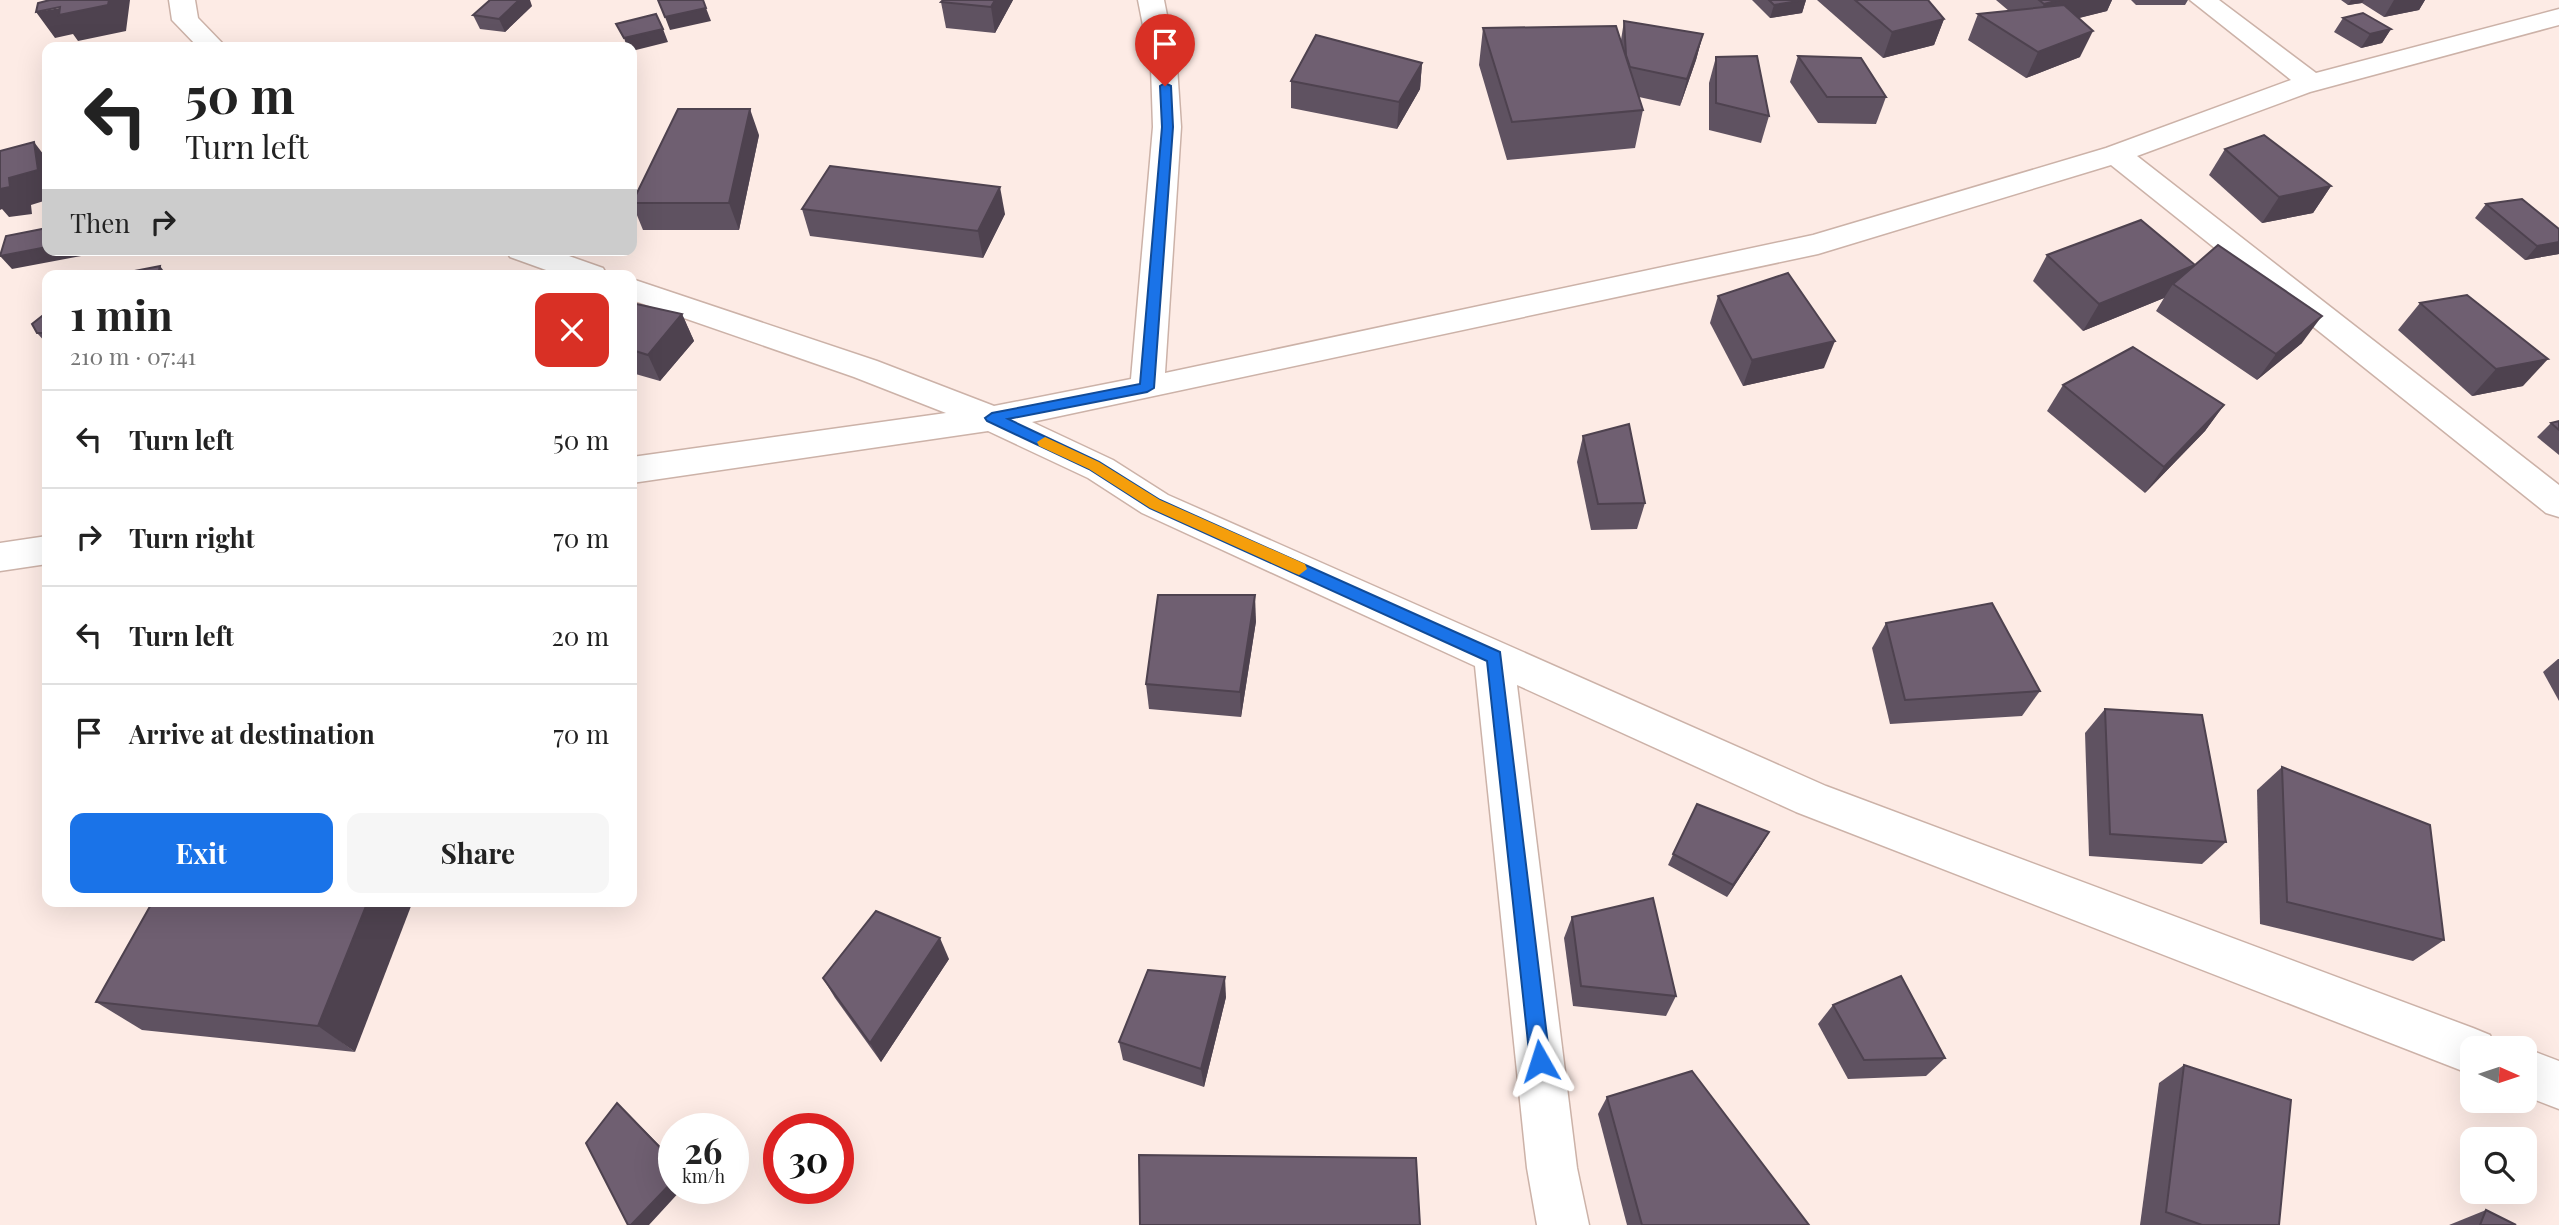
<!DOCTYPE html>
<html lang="en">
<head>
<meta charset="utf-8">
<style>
  :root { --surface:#fff; --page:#f6f6f6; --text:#222; --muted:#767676; --line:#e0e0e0; --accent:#1a73e8 }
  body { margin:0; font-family:"Playfair Display",serif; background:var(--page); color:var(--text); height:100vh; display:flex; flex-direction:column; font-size:26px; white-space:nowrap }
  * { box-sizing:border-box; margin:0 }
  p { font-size:23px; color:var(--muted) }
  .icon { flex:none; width:38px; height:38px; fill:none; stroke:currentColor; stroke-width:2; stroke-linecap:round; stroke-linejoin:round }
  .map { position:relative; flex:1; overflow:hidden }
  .sheet { position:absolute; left:42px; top:270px; width:595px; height:637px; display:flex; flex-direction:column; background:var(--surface); border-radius:14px; box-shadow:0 7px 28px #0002 }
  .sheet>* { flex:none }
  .guide { position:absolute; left:42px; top:42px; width:595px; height:214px; border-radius:14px; box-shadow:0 7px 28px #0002; background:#fff; color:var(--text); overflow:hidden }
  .needle { width:46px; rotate:93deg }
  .fabs { position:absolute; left:2460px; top:1036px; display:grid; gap:14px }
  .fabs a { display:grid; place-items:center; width:77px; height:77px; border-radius:14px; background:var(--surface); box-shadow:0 7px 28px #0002; font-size:35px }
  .speed { position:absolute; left:658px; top:1113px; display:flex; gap:14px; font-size:35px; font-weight:700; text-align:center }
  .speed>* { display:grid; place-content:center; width:91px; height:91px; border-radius:50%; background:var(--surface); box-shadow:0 7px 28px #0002; line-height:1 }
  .speed small { font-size:18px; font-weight:400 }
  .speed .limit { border:10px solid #d22; background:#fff; color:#111 }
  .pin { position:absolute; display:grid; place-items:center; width:60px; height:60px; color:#fff; margin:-72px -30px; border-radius:50% 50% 50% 0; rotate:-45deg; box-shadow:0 0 7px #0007 }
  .pin .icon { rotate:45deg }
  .me { position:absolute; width:77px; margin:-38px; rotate:354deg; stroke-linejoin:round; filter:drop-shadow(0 0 5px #0008) }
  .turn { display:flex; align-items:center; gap:24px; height:147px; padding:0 28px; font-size:32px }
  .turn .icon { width:91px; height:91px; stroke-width:2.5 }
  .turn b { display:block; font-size:49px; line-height:60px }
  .then { display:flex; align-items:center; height:66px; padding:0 28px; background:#0003; gap:14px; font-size:26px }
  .round { display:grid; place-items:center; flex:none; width:74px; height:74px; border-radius:14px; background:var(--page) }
  .summary { display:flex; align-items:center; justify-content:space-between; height:119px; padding:0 28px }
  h1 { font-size:42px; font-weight:700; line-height:52px }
  .button { display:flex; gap:14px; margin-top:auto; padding:14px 28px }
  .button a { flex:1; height:80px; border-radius:14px; background:var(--accent); color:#fff; font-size:28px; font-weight:700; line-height:80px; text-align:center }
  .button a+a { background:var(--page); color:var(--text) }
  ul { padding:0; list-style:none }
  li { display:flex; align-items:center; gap:21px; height:98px; padding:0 28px; border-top:2px solid var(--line) }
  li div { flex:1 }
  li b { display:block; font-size:26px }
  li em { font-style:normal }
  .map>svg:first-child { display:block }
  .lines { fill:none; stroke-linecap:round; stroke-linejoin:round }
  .street-casing { stroke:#ccb2a8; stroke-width:3 }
  .street { fill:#fff; fill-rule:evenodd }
  .wall { fill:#5f5261 }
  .shaded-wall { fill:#4e424f }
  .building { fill:#6f5f71; stroke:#4e424f; stroke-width:2 }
  .route { fill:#1a73e8; stroke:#114b97; stroke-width:2 }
  .slow { fill:#f59e0b }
</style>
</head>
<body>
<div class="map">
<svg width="2559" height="1225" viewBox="0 0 2559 1225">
  <rect width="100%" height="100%" fill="#fdebe5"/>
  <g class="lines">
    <g class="street-casing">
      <g id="street">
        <path d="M169,0H195L198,18L226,47H198L172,20Z"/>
        <path d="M1138,0H1164L1177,66L1181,127L1165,373L1813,235L2106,148L2291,80L2190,0H2219L2316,73L2559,9V25L2310,92L2137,156L2559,485V517L2546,513L2111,165L1818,254L1032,422L1113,460L1168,495L1826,786L2473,1028L2490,1035L2495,1048H2473V1075L1796,812L1517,685L1577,1168L1589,1225H1537L1527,1168L1475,666L1142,513L1088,478L988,431L632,483V457L946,413L854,377L632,300V279L877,361L994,406L1131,379L1153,127L1151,66Z"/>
        <path d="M506,250H552L603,268L607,275H560L510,257Z"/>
        <path d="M47,536V564L0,571V543Z"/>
        <path d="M2525,1048L2559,1061V1109L2525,1096Z"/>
      </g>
    </g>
    <use href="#street" class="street"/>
  </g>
  <g class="wall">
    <path d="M943,0H1013L995,33L946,28L941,2Z"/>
    <path d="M1752,0H1806L1802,13L1770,18Z"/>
    <path d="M1817,0H1928L1944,19L1934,45L1883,58Z"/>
    <path d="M1996,0H2112L2107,11L2078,18L2080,57L2026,78L1968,40L1978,14L2009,11Z"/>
    <path d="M2131,0H2188L2185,5H2136Z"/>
    <path d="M2341,0H2425L2419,10L2384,17L2362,3L2348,5Z"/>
    <path d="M532,6L505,32L480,29L473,15Z"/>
    <path d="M2343,18L2391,29L2382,43L2361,48L2334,32Z"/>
    <path d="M1624,21L1703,34L1696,60L1680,106L1639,97L1643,110L1635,148L1507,160L1479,65L1483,28L1621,40Z"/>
    <path d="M1798,56L1886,97L1876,124L1818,123L1790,82Z"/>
    <path d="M1716,57L1769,116L1761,143L1709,130V83Z"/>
    <path d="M1422,63L1420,89L1397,129L1291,108V81Z"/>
    <path d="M759,135L739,230H643L632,203Z"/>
    <path d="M2225,149L2331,186L2313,213L2262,223L2209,175Z"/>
    <path d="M2486,204L2559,229V254L2525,260L2475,218Z"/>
    <path d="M802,209L1005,214L983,258L810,236Z"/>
    <path d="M2047,255L2195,265L2302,343L2257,380L2156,311L2164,298L2083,331L2033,281Z"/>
    <path d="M1718,296L1824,368L1743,386L1710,323Z"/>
    <path d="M632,303L682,314L694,341L660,381L632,373Z"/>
    <path d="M2420,303L2523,386L2472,396L2398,330Z"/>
    <path d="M47,312V344L37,333Z"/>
    <path d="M2063,385L2224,405L2205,431L2145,493L2047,411Z"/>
    <path d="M2559,421V455L2537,437L2551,423Z"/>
    <path d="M1583,436L1645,503L1637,529L1591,530L1577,462Z"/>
    <path d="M1256,621L1241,717L1149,709L1146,684Z"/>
    <path d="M1886,623L2040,691L2022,716L1890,724L1872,648Z"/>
    <path d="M2558,659H2559V701L2543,672Z"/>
    <path d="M2105,709L2226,842L2202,864L2089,856L2085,733Z"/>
    <path d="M2282,767L2444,940L2413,961L2260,924L2257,790Z"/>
    <path d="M1697,804L1762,844L1727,897L1668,865Z"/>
    <path d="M153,901L355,1052L142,1030L96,1002Z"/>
    <path d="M1572,917L1676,996L1666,1016L1573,1006L1564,938Z"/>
    <path d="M949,959L881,1062L835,998L823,978Z"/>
    <path d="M1226,997L1204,1087L1123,1060L1119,1042Z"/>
    <path d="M1833,1005L1945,1058L1926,1076L1848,1079L1818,1024Z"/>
    <path d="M2184,1065L2279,1225H2140L2159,1083Z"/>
    <path d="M1607,1097L1809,1225H1627L1598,1114Z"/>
    <path d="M2486,1210L2516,1225H2449Z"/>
  </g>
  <g class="shaded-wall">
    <path d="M109,0H130L126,31L78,41L73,34L55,38L36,12Z"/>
    <path d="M519,0H530L532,6L505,32L499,19Z"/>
    <path d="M995,0H1013L995,33L991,7Z"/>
    <path d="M1806,0L1802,13L1770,18L1774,5Z"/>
    <path d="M2059,0H2112L2107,11L2032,30L2044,4Z"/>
    <path d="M2351,0H2364L2362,3L2348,5Z"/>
    <path d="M2394,0H2425L2419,10L2384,17Z"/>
    <path d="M706,8L711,21L670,30L665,17Z"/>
    <path d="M1944,19L1934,45L1883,58L1892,32Z"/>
    <path d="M663,29L668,42L632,51V47H627L624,38Z"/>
    <path d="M2391,29L2382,43L2361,48L2370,34Z"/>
    <path d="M2093,31L2080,57L2026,78L2038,52Z"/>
    <path d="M1703,34L1696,60L1680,106L1687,79Z"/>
    <path d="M1422,63L1420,89L1397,129L1399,102Z"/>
    <path d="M750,109L759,135L739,230L729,203Z"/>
    <path d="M34,142L47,159V200L31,205L32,214L9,217L2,209L0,210V189L9,178Z"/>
    <path d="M2331,186L2313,213L2262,223L2279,197Z"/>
    <path d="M1000,187L1005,214L983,258L978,231Z"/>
    <path d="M2559,242V254L2525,260L2537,246Z"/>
    <path d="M47,247V250H113L12,269L0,256Z"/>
    <path d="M2195,265L2173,284L2164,298L2083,331L2099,304Z"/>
    <path d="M160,266L167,275H158Z"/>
    <path d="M682,314L694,341L660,381L648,355Z"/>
    <path d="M2322,316L2302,343L2257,380L2276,354Z"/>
    <path d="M1835,341L1824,368L1743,386L1752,360Z"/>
    <path d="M2548,359L2523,386L2472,396L2496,369Z"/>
    <path d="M2224,405L2205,431L2145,493L2164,467Z"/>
    <path d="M1255,595L1256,621L1241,717L1240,692Z"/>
    <path d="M1769,832L1762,844L1727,897L1733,885Z"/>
    <path d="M368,901H413L355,1052L318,1026Z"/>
    <path d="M940,938L949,959L881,1062L870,1043Z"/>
    <path d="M1225,977L1226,997L1204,1087L1201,1069Z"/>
    <path d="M617,1103L674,1160V1162Z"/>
    <path d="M674,1180V1188H683L649,1225H631Z"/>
  </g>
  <g class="building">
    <path d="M49,0H109L108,5L59,15L60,7L36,12L38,3L50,0Z"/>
    <path d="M490,0H519L499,19L473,15Z"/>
    <path d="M658,0H703L706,8L665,17Z"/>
    <path d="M943,0H995L991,7L941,2Z"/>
    <path d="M1769,0H1804L1774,5Z"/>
    <path d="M1855,0H1928L1944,19L1892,32Z"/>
    <path d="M2039,0H2059L2044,4Z"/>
    <path d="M2064,5L2093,31L2038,52L1978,14Z"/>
    <path d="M2363,13L2391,29L2370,34L2343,18Z"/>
    <path d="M656,14L663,29L624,38L616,24Z"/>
    <path d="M1624,21L1703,34L1687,79L1630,67L1626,55Z"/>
    <path d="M1616,26L1643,110L1512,122L1483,28Z"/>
    <path d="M1316,35L1422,63L1399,102L1291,81Z"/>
    <path d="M470,45L488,47H467Z"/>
    <path d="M1757,56L1769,116L1716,103V57Z"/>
    <path d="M1798,56L1861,58L1886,97H1827Z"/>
    <path d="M678,109H750L729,203H632Z"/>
    <path d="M2264,135L2331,186L2279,197L2225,149Z"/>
    <path d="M34,142L38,170L9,178L10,187L0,189V151Z"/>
    <path d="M830,166L1000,187L978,231L802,209Z"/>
    <path d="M2522,199L2559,229V242L2537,246L2486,204Z"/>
    <path d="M2141,220L2195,265L2218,245L2322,316L2276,354L2173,284L2195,265L2099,304L2047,255Z"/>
    <path d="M47,228V247L0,256L6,236Z"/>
    <path d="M160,266L158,275H114Z"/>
    <path d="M1788,273L1835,341L1752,360L1718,296Z"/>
    <path d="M2467,295L2548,359L2496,369L2420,303Z"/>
    <path d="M632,303L682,314L648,355L632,350Z"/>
    <path d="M47,312V333H37L32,324Z"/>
    <path d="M2133,347L2224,405L2164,467L2063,385Z"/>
    <path d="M2559,421V430L2551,423Z"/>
    <path d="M1629,424L1645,503L1598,504L1583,436Z"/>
    <path d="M1158,595H1255L1240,692L1146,684Z"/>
    <path d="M1992,603L2040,691L1905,700L1886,623Z"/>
    <path d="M2105,709L2202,715L2226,842L2110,834Z"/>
    <path d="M2282,767L2430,825L2444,940L2287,902Z"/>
    <path d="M1697,804L1769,832L1733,885L1673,854Z"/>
    <path d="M1653,898L1676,996L1581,986L1572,917Z"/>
    <path d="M153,901H368L318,1026L96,1002Z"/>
    <path d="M876,911L940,938L870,1043L823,978Z"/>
    <path d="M1148,970L1225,977L1201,1069L1119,1042Z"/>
    <path d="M1901,976L1945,1058L1864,1060L1833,1005Z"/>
    <path d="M2184,1065L2291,1100L2279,1225H2202L2166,1212Z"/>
    <path d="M1692,1071L1809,1225H1642L1607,1097Z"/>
    <path d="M617,1103L674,1162V1180L631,1225H628L586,1143Z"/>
    <path d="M1139,1155L1416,1158L1420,1225H1140Z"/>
    <path d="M2486,1210L2516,1225H2480Z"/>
  </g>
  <path class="route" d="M1165,83L1171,86L1173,127L1154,388L1147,392L1008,419L1099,462L1160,500L1500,652L1550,1061L1547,1068L1540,1071L1533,1068L1530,1061L1487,661L1150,508L1089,469L987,421L985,418L992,413L1140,384L1162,127L1160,86Z"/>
  <path class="slow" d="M1045,437L1099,462L1160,500L1305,564L1307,569L1299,575L1294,573L1150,508L1089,469L1039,446L1037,442Z"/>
</svg>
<div class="fabs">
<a><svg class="needle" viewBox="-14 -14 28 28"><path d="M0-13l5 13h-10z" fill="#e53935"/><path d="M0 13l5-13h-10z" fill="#767676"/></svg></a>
<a><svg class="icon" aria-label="search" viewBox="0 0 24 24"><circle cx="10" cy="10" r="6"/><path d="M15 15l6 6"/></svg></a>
</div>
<div class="speed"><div>26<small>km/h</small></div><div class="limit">30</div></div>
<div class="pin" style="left:1165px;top:86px;background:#d93025"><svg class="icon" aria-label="arrive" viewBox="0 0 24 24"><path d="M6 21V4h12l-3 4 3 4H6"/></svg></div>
<svg class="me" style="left:1540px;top:1061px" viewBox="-20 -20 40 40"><path d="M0-17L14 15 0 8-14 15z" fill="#1a73e8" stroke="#fff" stroke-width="4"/></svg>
<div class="guide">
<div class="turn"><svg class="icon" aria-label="left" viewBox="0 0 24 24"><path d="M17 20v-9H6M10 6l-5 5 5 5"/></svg><div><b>50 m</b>Turn left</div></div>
<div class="then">Then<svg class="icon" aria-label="right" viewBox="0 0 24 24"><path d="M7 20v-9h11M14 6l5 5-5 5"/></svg></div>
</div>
<section class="sheet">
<div class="summary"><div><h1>1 min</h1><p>210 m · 07:41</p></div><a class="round" style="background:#d93025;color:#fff"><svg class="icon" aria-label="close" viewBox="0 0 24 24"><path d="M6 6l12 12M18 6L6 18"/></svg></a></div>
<ul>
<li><svg class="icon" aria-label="left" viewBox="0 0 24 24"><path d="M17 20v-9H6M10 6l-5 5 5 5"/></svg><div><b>Turn left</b></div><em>50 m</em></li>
<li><svg class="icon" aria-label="right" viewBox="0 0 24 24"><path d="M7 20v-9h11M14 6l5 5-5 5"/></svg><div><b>Turn right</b></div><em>70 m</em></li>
<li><svg class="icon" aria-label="left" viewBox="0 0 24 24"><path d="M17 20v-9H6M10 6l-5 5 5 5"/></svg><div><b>Turn left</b></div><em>20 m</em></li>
<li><svg class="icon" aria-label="arrive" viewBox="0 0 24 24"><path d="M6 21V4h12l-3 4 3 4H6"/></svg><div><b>Arrive at destination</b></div><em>70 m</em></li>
</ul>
<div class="button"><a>Exit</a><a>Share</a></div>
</section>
</div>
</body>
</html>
